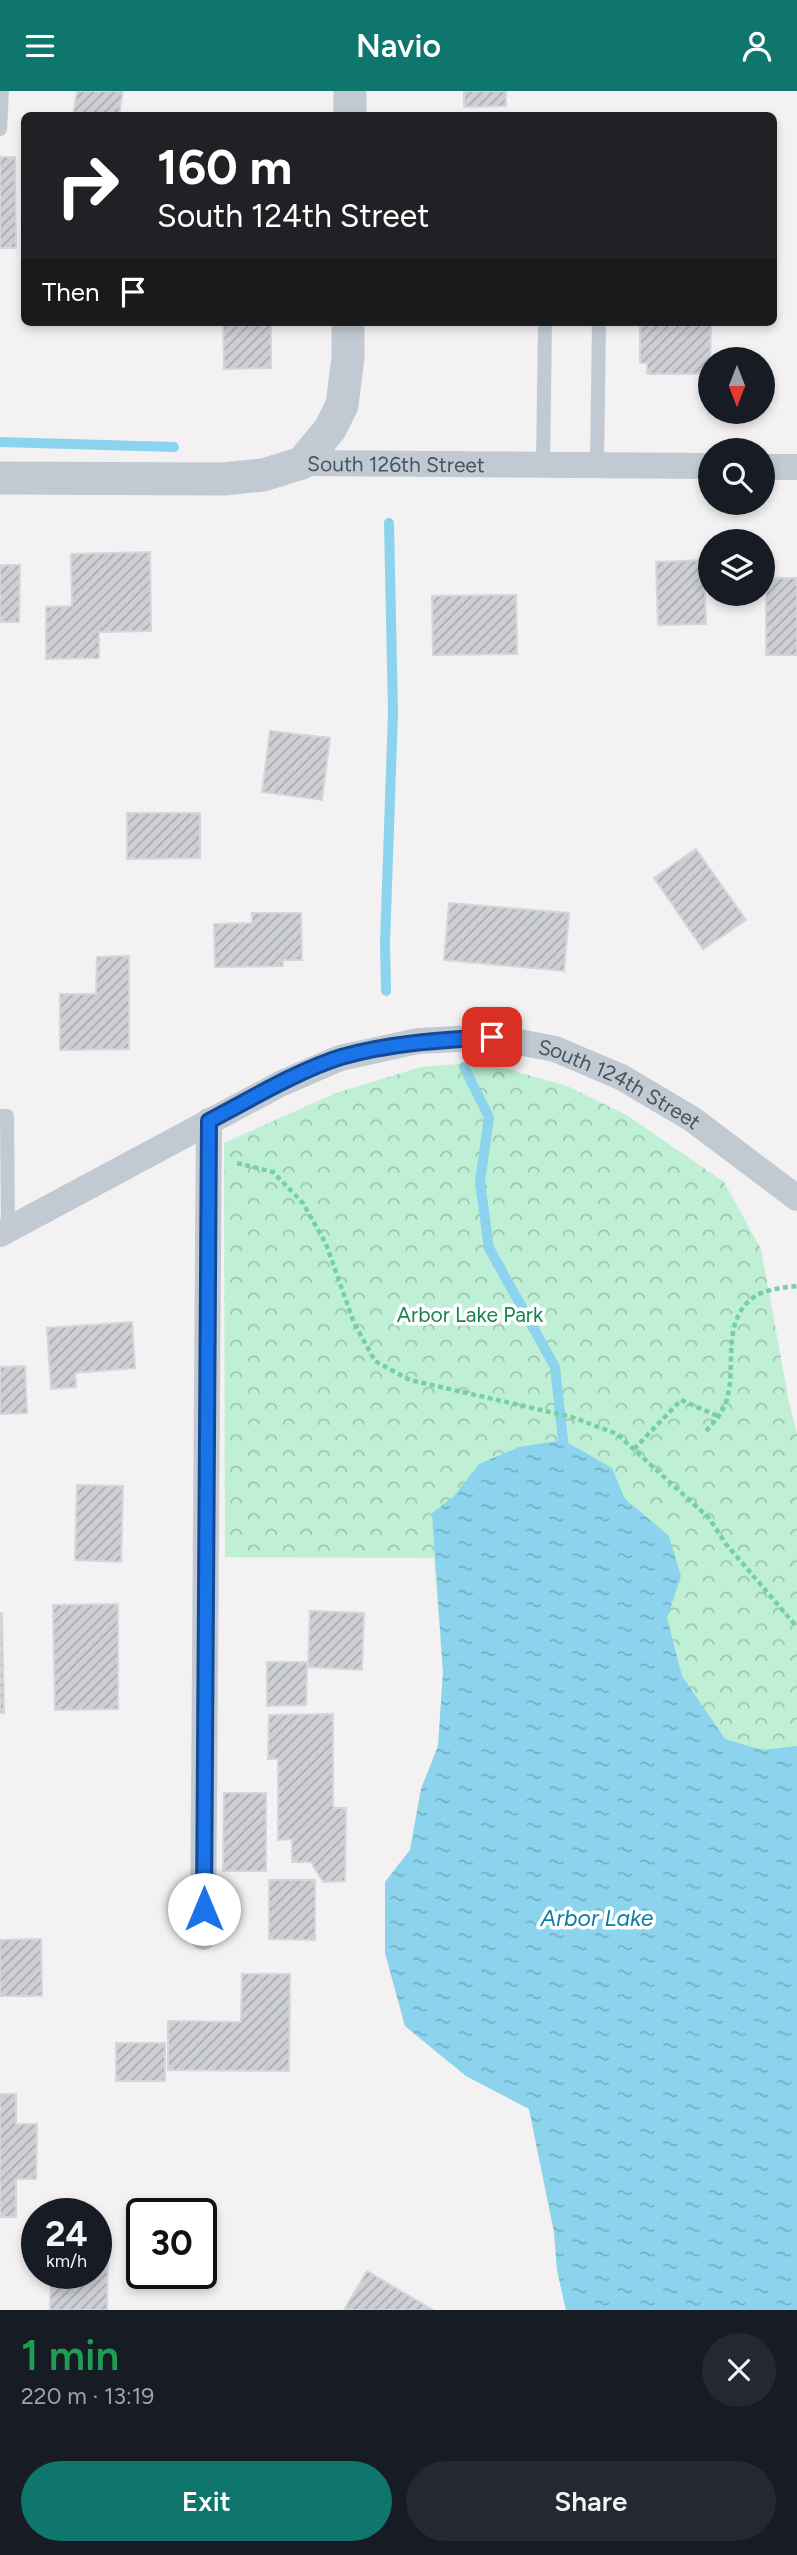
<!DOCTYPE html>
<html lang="en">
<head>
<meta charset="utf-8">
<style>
  :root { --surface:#171b24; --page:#242831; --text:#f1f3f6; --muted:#9ea1a6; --accent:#0f766e }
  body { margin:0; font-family:Figtree,sans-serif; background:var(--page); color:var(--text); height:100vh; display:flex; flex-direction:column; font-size:26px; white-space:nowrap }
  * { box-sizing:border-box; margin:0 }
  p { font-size:23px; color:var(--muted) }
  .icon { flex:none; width:38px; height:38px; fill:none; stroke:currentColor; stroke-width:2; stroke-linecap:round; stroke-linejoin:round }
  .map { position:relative; height:2219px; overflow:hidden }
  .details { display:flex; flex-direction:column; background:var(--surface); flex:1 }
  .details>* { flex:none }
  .guide { position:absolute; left:21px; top:21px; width:756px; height:214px; border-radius:10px; box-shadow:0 4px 10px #0003; background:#202124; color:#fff; overflow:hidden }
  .needle { width:46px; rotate:180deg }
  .controls { position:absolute; left:698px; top:256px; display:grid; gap:14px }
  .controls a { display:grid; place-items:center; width:77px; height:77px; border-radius:50%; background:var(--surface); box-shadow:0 4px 10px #0003; font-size:35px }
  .speed { position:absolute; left:21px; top:2107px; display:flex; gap:14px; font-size:35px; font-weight:700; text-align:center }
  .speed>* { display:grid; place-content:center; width:91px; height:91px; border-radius:50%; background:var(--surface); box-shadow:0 4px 10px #0003; line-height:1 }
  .speed small { font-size:18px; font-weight:400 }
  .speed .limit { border:4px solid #111; border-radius:10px; background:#fff; color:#111 }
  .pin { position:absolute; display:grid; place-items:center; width:60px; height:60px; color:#fff; margin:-30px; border-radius:14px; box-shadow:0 4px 10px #0006 }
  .me { position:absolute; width:77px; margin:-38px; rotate:0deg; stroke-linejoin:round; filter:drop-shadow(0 0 5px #0008) }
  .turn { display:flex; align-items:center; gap:24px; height:147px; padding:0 21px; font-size:32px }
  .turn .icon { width:91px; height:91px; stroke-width:2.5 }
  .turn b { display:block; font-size:49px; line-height:60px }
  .then { display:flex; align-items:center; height:66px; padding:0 21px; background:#0003; gap:14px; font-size:26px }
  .round { display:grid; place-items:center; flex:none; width:74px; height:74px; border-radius:37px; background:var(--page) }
  .head { display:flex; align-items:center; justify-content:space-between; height:119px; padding:0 21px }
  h1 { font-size:42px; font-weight:600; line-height:52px; color:#1e9e55 }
  .cta { display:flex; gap:14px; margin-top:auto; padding:14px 21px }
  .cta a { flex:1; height:80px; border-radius:42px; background:var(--accent); color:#fff; font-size:28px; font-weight:600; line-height:80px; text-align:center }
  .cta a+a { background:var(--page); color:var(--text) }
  header { display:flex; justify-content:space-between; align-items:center; height:91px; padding:0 21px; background:var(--accent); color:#fff; font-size:32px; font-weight:600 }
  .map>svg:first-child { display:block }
  .park { fill:url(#park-crowns) }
  .water { fill:url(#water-ripples) }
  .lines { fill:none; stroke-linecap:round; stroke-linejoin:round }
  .stream { stroke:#8cd4ed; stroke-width:10 }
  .building { fill:url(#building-hatch); stroke:#d5d6dc; stroke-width:2 }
  .path { stroke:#77cfa8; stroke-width:4.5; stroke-dasharray:5 3.5; stroke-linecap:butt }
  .service { stroke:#c1cad2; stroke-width:14 }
  .minor { stroke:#c1cad2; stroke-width:26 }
  .tertiary { stroke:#c1cad2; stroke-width:33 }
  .route-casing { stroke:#114b97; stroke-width:18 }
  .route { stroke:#1a73e8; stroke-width:12 }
  .labels { text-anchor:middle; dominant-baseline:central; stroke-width:7; stroke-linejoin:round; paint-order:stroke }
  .street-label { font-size:21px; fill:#48535e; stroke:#fff }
  .park-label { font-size:21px; fill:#178252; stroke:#fff }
  .water-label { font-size:23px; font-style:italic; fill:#0b7da6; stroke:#fff }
</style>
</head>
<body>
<header><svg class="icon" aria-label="menu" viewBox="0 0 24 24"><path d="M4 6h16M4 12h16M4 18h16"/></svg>Navio<svg class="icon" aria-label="person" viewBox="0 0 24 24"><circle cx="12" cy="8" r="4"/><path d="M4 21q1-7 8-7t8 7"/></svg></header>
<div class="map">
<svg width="797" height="2219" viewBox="0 0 797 2219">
  <defs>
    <pattern id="park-crowns" width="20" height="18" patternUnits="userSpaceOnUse" patternTransform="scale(1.75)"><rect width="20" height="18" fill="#bff0d5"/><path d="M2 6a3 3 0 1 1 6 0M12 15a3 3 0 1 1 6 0" fill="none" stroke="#9dc5b0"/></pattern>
    <pattern id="water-ripples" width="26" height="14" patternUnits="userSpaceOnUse" patternTransform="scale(1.75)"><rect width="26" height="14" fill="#8cd4ed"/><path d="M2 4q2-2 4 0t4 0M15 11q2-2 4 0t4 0" fill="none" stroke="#74afc3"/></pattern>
    <pattern id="building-hatch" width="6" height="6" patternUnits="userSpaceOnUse" patternTransform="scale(1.75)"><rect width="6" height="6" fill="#cdcfd5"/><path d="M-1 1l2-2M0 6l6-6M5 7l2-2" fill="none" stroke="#a8abb0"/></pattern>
  </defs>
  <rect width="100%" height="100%" fill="#f3f1f1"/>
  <path class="park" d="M482,971L567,995L628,1025L724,1091L761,1158L789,1311L797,1343V2219H566L557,2179L554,2141L529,2018L466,1985L405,1935L385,1862V1791L410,1759L421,1698L438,1655L443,1581L434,1467L225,1466L224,1052L336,1002L421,976Z"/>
  <path class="water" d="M563,1349L612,1377L625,1408L669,1445L681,1485L667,1527L682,1585L725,1648L762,1659L797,1655V2219H566L557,2179L554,2141L529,2018L466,1985L405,1935L385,1862V1791L410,1759L421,1698L438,1655L443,1581L432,1422L454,1405L479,1373L519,1356Z"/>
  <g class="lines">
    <g class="stream">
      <path d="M0,351L174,356"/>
      <path d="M386,900L385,852L393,622L389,432"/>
      <path d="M464,976L489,1026L480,1091L489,1157L555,1276L563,1349"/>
    </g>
  </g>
  <g class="building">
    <path d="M77,0H123L119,24H73Z"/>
    <path d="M464,0H506V15L464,16Z"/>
    <path d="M0,66H15L16,157H0Z"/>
    <path d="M223,231H271V277L224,278Z"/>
    <path d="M640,231H711L710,283H647V272H640Z"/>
    <path d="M150,461L151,540L99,541V567L46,568V516L72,515L71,463Z"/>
    <path d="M704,469L706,533L658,534L656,471Z"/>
    <path d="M0,474H20L19,531H0Z"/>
    <rect x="766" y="487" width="31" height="77"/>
    <path d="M516,504L517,563L433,564L432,505Z"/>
    <path d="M270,640L330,647L322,709L262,701Z"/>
    <path d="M127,722H200V767L127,768Z"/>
    <path d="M696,758L746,829L703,858L654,787Z"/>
    <path d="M449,812L569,822L564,880L444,869Z"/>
    <path d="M252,822H301L302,869H283V875L215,876L214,833L252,832Z"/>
    <path d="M129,865V958L60,959V903H96L97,866Z"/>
    <path d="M132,1231L135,1277L75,1282L76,1296L51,1298L47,1237Z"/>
    <path d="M25,1275L27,1322L0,1323V1276Z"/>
    <path d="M77,1394L123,1395L121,1471L75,1469Z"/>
    <path d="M118,1513V1618L55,1619L53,1514Z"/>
    <path d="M310,1520L364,1522L362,1579L308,1576Z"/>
    <path d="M0,1522H2L4,1622H0Z"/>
    <path d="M267,1571H307L306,1614L267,1615Z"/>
    <path d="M333,1623V1717H346L345,1790L323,1791L311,1771H292V1748L278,1749V1668H268L269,1624Z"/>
    <path d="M224,1702H266V1780H223Z"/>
    <path d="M269,1789H315V1849L269,1848Z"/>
    <path d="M41,1848L42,1905H0V1849Z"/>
    <path d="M242,1883H290L289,1980L168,1979V1930L241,1931Z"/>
    <rect x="116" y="1952" width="49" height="38"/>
    <path d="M0,2003H16V2033H37L36,2088H16V2126H0Z"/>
    <path d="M96,2151H108L107,2219H50L51,2182H96Z"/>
    <path d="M367,2180L433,2219H344Z"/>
  </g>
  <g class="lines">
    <g class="path">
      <path d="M237,1072L273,1081L303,1112L326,1153L354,1232L375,1270L410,1289L572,1326L617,1343L709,1427L726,1453L797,1536"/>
      <path d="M706,1340C715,1330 723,1322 727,1308C736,1278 722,1233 750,1209C763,1198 781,1197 797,1195"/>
      <path d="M634,1358L681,1309L720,1326"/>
    </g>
    <g class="service">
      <path d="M0,38L2,0"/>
      <path d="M543,374L545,231"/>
      <path d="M597,374L599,231"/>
      <path d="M0,1025H7L8,1138"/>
    </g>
    <g class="minor">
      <path id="s1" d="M302,372L710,375"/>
      <path d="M763,376H797"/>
      <path id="s2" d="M0,1143L280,993L340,967L418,950L492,946L555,958L621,986L692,1028L797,1107"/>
      <path d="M203,1846L209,1030"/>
    </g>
    <g class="tertiary">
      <path d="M350,24V0"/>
      <path d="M0,387L223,388L263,384L302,372L330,338L342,314L348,267V231"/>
    </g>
  </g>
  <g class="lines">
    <g class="route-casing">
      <path id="route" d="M204,1818L209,1030C249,1009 299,979 341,966C390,952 441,949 492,946"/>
    </g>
    <use href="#route" class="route"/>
  </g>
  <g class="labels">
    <g class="street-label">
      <text stroke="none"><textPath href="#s1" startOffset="94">South 126th Street</textPath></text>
      <text stroke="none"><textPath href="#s2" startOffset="674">South 124th Street</textPath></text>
    </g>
    <g class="park-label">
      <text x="470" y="1223">Arbor Lake Park</text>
    </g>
    <g class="water-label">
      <text x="597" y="1827">Arbor Lake</text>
    </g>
  </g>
</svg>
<div class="controls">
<a><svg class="needle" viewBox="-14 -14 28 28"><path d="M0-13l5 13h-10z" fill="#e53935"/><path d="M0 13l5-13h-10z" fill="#9ea1a6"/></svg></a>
<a><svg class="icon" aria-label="search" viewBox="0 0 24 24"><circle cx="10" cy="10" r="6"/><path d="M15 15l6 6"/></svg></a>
<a><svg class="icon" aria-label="layers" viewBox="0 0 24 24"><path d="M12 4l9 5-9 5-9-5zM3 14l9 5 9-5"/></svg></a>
</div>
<div class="speed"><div>24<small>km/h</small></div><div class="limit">30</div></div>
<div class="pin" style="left:492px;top:946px;background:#d93025"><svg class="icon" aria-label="arrive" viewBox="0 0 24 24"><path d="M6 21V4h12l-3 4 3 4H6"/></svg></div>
<svg class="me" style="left:204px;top:1818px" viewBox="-20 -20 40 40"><circle r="19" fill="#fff"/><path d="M0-13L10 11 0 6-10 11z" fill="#1a73e8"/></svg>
<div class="guide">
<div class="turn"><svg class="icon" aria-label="right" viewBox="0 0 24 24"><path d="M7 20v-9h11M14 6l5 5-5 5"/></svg><div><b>160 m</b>South 124th Street</div></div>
<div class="then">Then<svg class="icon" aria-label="arrive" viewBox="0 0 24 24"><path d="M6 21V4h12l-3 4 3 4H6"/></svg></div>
</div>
</div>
<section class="details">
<div class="head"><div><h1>1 min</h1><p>220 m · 13:19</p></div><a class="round"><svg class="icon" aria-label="close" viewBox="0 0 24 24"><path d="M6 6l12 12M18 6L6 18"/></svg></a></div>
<div class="cta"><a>Exit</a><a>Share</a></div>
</section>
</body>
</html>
